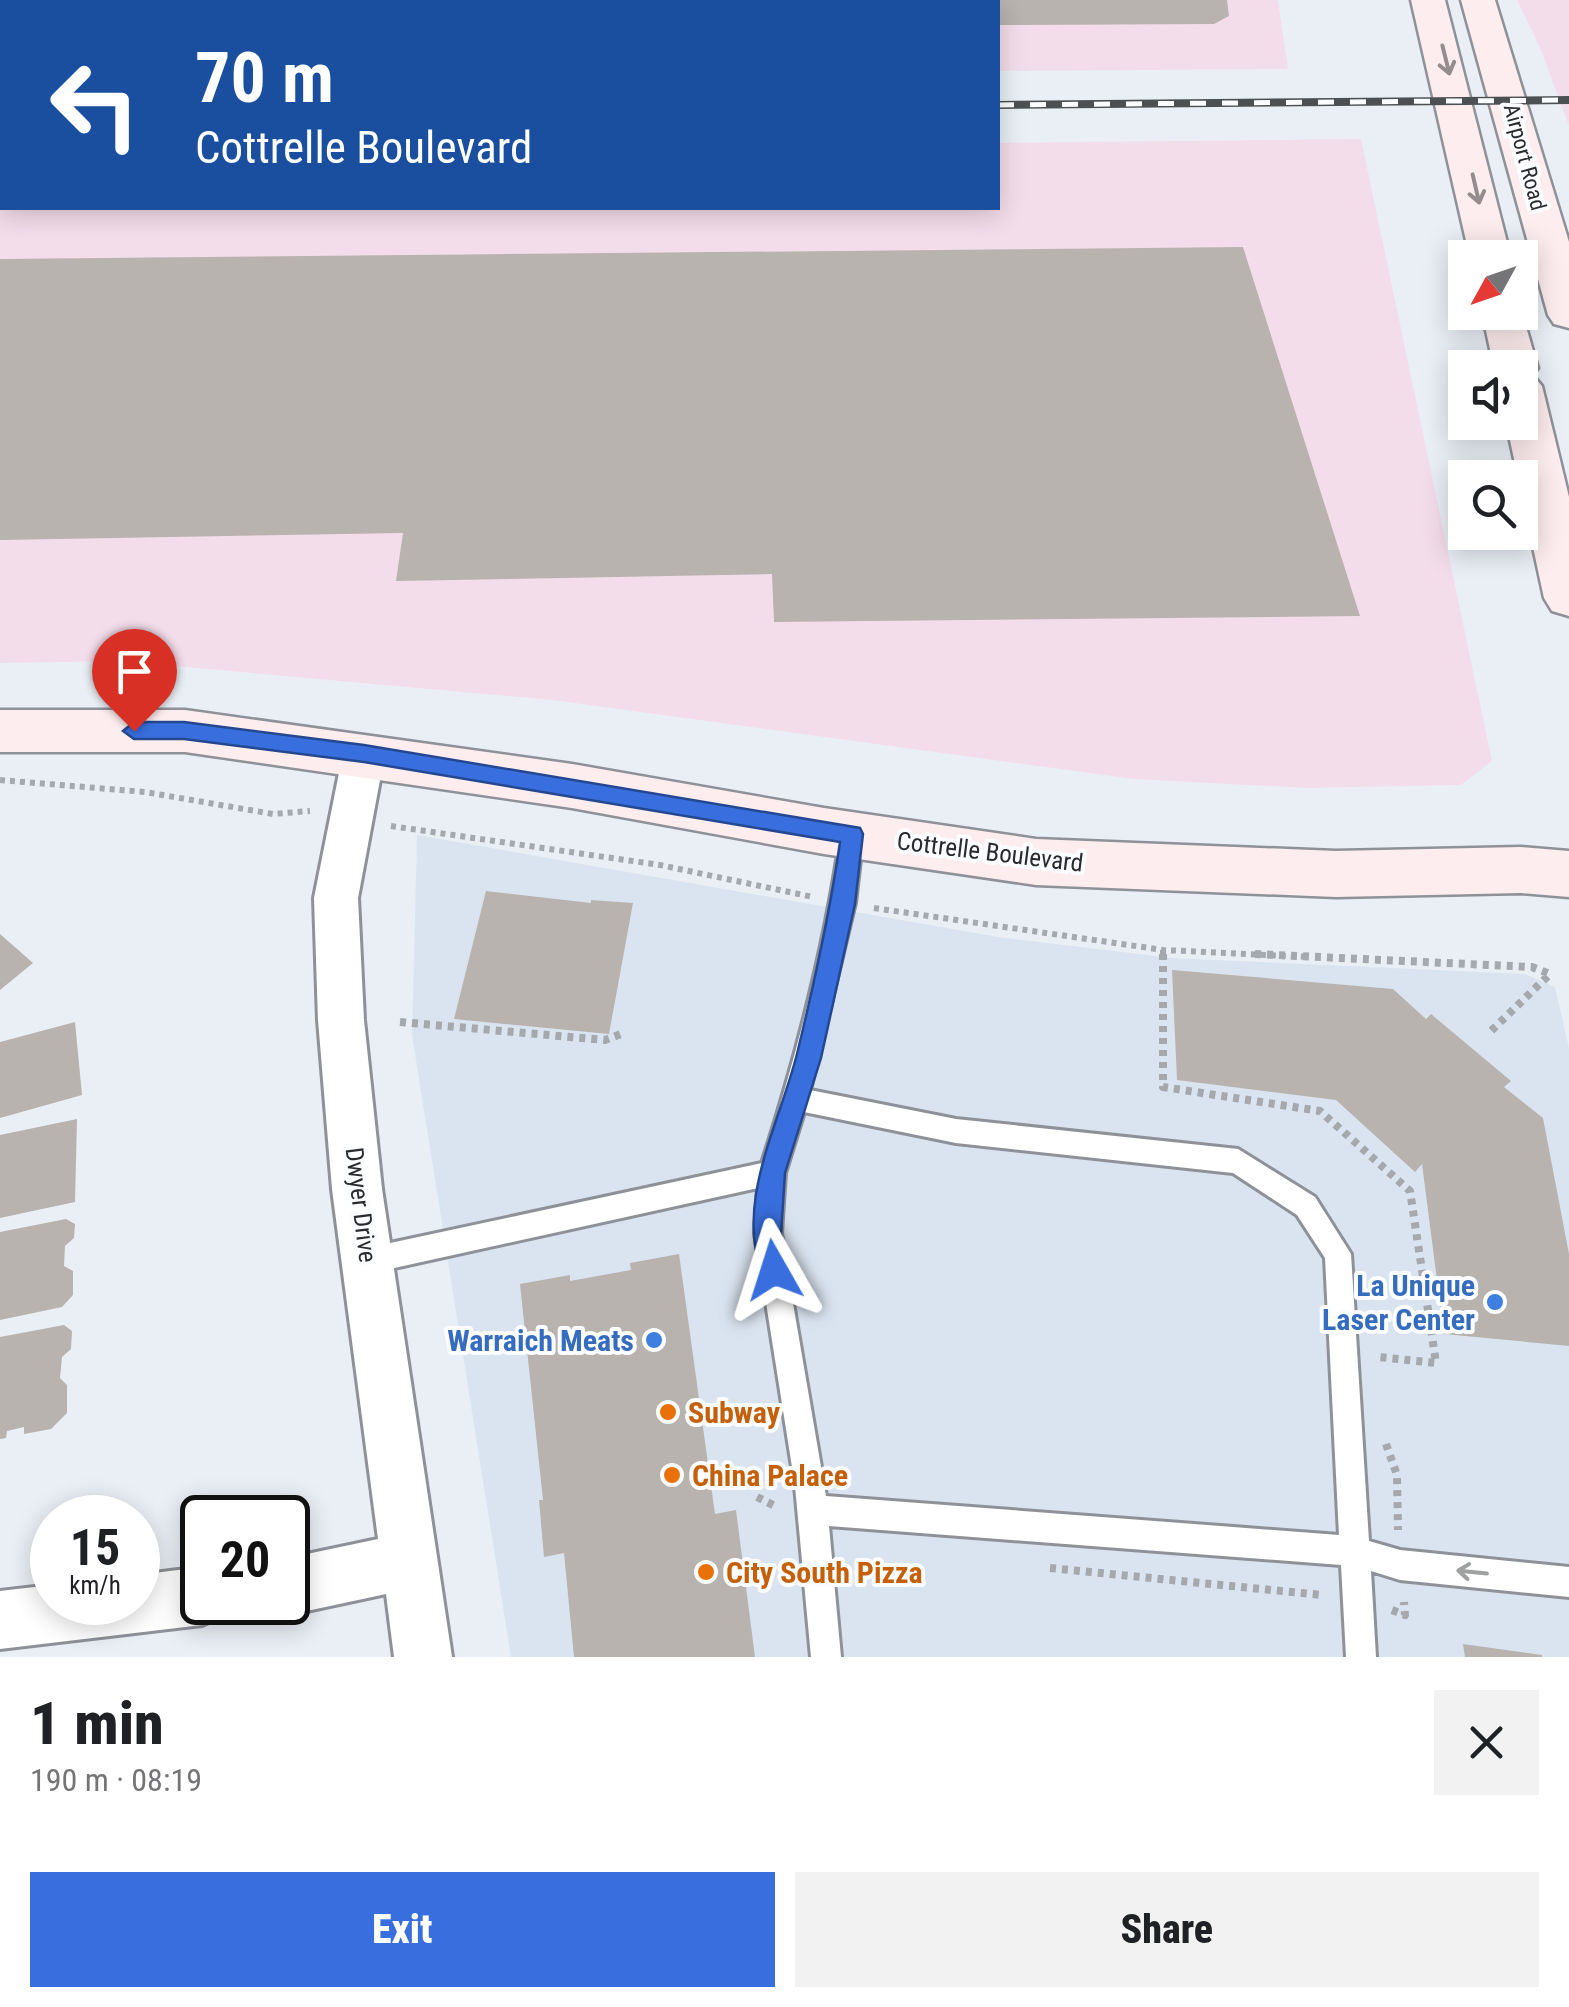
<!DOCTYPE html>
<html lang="en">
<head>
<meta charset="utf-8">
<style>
  :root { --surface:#fff; --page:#f2f2f2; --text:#202124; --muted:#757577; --accent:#386edd }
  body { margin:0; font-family:"Roboto Condensed",sans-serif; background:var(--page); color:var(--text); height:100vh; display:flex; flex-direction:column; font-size:38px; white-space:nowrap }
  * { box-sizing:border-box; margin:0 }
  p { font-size:32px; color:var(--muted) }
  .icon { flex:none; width:55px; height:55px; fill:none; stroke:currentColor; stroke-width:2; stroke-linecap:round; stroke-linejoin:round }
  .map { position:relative; height:1657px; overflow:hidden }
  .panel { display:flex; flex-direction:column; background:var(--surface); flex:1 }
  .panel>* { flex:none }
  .guide { position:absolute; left:0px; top:0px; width:1000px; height:210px; box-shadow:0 5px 25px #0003; background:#1a4fa0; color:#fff; overflow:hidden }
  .needle { width:65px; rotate:230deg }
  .tools { position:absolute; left:1448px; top:240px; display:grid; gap:20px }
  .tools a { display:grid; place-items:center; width:90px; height:90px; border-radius:0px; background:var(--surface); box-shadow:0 5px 25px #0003; font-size:50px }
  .speed { position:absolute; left:30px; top:1495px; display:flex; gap:20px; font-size:50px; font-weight:700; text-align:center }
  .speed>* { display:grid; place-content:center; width:130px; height:130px; border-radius:50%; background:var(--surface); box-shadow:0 5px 25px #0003; line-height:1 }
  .speed small { font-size:25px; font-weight:400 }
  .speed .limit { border:5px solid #111; border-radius:15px; background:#fff; color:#111 }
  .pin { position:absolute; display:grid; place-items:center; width:85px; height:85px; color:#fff; margin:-102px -42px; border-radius:50% 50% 50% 0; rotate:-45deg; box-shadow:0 0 10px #0007 }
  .pin .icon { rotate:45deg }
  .me { position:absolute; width:110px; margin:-55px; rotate:354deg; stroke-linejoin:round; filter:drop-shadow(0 0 8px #0008) }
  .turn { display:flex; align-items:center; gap:35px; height:210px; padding:0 30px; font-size:45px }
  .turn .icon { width:130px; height:130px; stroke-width:2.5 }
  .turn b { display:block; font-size:70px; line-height:85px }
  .round { display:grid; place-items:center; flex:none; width:105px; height:105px; border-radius:0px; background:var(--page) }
  .headline { display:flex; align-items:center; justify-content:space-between; height:170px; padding:0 30px }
  h1 { font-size:60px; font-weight:800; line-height:75px }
  .action { display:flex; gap:20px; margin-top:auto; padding:20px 30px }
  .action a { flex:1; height:115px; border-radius:0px; background:var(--accent); color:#fff; font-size:40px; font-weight:800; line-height:115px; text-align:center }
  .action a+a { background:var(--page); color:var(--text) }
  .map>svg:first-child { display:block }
  .built { fill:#dae4f0 }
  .industrial { fill:#f4ddea }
  .building { fill:#b8b3ae }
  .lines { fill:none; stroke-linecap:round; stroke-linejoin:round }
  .service-casing { stroke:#8e9298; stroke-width:6 }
  .minor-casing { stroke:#8e9298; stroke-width:6 }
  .secondary-casing { stroke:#8e9298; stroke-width:5 }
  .path-far1 { stroke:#a5a8ad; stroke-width:6; stroke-dasharray:5 5; stroke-linecap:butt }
  .path { stroke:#a5a8ad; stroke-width:8; stroke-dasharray:6 6; stroke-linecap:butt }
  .service { fill:#fff; fill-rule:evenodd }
  .minor { fill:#fff; fill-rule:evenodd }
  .secondary { fill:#feedee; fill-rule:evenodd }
  .rail-casing { stroke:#4d5053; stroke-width:8 }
  .rail { stroke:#fafcff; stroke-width:5; stroke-dasharray:16; stroke-linecap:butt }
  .oneway { stroke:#948c8e }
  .oneway2 { stroke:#9fa0a0 }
  .route { fill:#386edd; stroke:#244890; stroke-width:2.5 }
  .shop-dot { fill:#3f7fe0; stroke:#fafcff; stroke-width:4 }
  .food-dot { fill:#e8710a; stroke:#fafcff; stroke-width:4 }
  .labels { text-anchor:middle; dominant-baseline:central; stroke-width:8; stroke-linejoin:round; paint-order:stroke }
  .far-street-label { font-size:22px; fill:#292b2d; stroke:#fafcff }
  .street-label { font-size:25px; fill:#292b2d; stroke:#fafcff }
  .near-shop-label { font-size:30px; font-weight:bold; fill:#366cbe; stroke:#fafcff; text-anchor:end }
  .near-food-label { font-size:30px; font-weight:bold; fill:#c56008; stroke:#fafcff; text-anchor:start }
</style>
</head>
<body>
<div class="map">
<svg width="1569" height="1657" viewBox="0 0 1569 1657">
  <rect width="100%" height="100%" fill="#eaeff5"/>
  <path class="built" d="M417,835L998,937L1173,958L1525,974L1555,987L1569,1048V1657H511L412,1035Z"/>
  <g class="industrial">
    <path d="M0,0H1278L1288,69L998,71V2H2L0,80Z"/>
    <path d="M1517,0H1569V126L1541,50Z"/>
    <path d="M1361,139L1492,761L1461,785L1306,788L1134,779L552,700L119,661L0,663V153L2,208H998V143Z"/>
  </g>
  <g class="building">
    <path d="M998,0H1227L1229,16L1214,24L998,25Z"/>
    <path d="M1243,247L1360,616L774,622L772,574L396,581L403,533L0,540V259Z"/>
    <path d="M486,891L591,903V900L633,903L609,1034L454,1019Z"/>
    <path d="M0,934L33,963L0,990Z"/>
    <path d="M1172,970L1393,989L1426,1019L1431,1014L1511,1081L1504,1087L1543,1118L1569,1254V1346L1444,1334L1422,1164L1415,1172L1336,1100L1177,1080Z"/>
    <path d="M75,1022L82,1095L0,1118V1042Z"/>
    <path d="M77,1119L75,1202L0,1218V1135Z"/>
    <path d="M66,1219L75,1224L74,1238L65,1246L64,1266L73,1271V1295L62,1307L0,1320V1232Z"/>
    <path d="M679,1254L715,1514L736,1510L755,1657H574L564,1553L544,1557L539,1500H543L520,1284L570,1275V1281L631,1270L630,1263Z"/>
    <path d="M64,1325L72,1331L71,1349L62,1357L60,1378L67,1385V1413L51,1429L24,1434V1427L7,1431L6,1438L0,1439V1337Z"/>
    <path d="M1463,1644L1542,1655V1657H1465Z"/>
  </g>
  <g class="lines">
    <g class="service-casing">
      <g id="service">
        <rect x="236" y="0" width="14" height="2"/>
        <path d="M852,825L860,827L863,834L855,903L810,1090L956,1119L1238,1149L1315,1197L1351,1254L1369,1541L1400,1550L1569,1567V1597L1400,1580L1371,1571L1376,1657H1346L1341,1565L829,1526L841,1657H811L795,1486L755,1233L758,1188L367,1274L357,1270L354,1261L357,1252L367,1248L762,1163C797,1055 825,946 841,834L844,827ZM804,1112L956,1143L1233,1173L1297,1215L1325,1258L1339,1535L826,1496L781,1233L785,1173Z"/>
      </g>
    </g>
    <g class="minor-casing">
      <g id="minor">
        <path d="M364,737L379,742L385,753L358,898L364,1020L382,1189L452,1657H394L386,1594L288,1615L266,1602H288V1558L378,1539L332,1189L318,1020L314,898L343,753L349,742Z"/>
        <path d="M202,1567V1602H228L222,1616L202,1625L0,1649V1591L52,1585V1602H138V1575Z"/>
      </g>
    </g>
    <g class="secondary-casing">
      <g id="secondary">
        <path d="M1411,0H1445L1511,258H1470Z"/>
        <path d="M1461,0H1495L1569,242V328L1554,324L1548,315Z"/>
        <path d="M1520,306L1538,368L1533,375L1542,386L1569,497V616L1552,611L1544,598L1506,422H1520V368H1494L1482,312H1520Z"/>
        <path d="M0,710H185L572,764L824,808L1036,839L1336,851L1521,847L1569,851V897L1521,893L1336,897L1036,885L824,854L572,808L185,752H0Z"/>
      </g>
    </g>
    <g class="path-far1">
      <path d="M0,780L145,792L273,814L310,811"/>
      <path d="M391,826L660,865L813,897"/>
      <path d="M874,908L1163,950L1309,957"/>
      <path d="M1163,950V957"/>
    </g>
    <g class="path">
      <path d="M1163,954V1087L1320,1111L1410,1191L1436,1363L1379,1357"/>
      <path d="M1255,954L1532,967L1550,974L1489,1033"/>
      <path d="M400,1022L605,1040L621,1034"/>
      <path d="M1386,1444L1397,1475L1398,1530"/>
      <path d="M757,1497L777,1507"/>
      <path d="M1050,1568L1322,1595"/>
      <path d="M1392,1610L1405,1615L1404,1602"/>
    </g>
    <use href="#service" class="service"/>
    <use href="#minor" class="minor"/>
    <use href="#secondary" class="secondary"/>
    <g class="rail-casing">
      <path id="rail" d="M998,105L1569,100"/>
    </g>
    <use href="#rail" class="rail"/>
  </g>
  <defs><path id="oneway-shaft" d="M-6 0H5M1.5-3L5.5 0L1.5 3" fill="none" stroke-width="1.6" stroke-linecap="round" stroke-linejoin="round" transform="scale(2.5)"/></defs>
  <g class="oneway">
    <use href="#oneway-shaft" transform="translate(1446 60) rotate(76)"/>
    <use href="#oneway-shaft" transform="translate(1476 189) rotate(77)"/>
  </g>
  <use class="oneway2" href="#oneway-shaft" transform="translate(1472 1572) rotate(-174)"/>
  <path class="route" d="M134,722H184L364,745L860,828L863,834L855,904L821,1058L785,1173L781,1234L787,1270L783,1279L774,1283L764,1279C733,1204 779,1126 797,1054C814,984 830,913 840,842L364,762L184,739H134L123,731Z"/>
  <g class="shop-dot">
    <circle cx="1495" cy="1302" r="10"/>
    <circle cx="654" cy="1340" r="10"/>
  </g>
  <g class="food-dot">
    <circle cx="668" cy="1412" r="10"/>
    <circle cx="672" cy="1475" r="10"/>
    <circle cx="706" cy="1572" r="10"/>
  </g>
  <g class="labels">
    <g class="far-street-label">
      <text transform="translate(1525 157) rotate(75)">Airport Road</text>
    </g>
    <g class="street-label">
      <text transform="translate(990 852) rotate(7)">Cottrelle Boulevard</text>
      <text transform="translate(361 1205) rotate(83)">Dwyer Drive</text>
    </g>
    <g class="near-shop-label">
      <text x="1475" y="1285">La Unique<tspan x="1475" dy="34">Laser Center</tspan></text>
      <text x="634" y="1340">Warraich Meats</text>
    </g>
    <g class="near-food-label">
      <text x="688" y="1412">Subway</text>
      <text x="692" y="1475">China Palace</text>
      <text x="726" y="1572">City South Pizza</text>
    </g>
  </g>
</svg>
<div class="tools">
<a><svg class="needle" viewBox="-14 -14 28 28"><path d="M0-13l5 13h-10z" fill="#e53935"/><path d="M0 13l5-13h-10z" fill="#757577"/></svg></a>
<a><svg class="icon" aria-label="sound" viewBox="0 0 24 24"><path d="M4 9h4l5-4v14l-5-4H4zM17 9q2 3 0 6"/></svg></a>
<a><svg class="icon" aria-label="search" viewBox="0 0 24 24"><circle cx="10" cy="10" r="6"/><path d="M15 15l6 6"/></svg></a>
</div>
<div class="speed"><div>15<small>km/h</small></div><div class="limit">20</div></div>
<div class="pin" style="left:134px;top:731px;background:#d93025"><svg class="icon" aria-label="arrive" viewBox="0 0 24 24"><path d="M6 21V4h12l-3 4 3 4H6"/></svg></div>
<svg class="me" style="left:774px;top:1270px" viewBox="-20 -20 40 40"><path d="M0-17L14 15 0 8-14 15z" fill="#386edd" stroke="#fff" stroke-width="4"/></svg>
<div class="guide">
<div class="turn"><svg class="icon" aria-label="left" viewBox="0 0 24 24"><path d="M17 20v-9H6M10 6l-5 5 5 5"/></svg><div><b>70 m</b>Cottrelle Boulevard</div></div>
</div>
</div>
<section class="panel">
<div class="headline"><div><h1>1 min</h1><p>190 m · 08:19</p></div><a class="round"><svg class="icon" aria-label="close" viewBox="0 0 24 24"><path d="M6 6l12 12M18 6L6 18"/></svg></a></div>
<div class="action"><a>Exit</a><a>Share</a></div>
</section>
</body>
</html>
